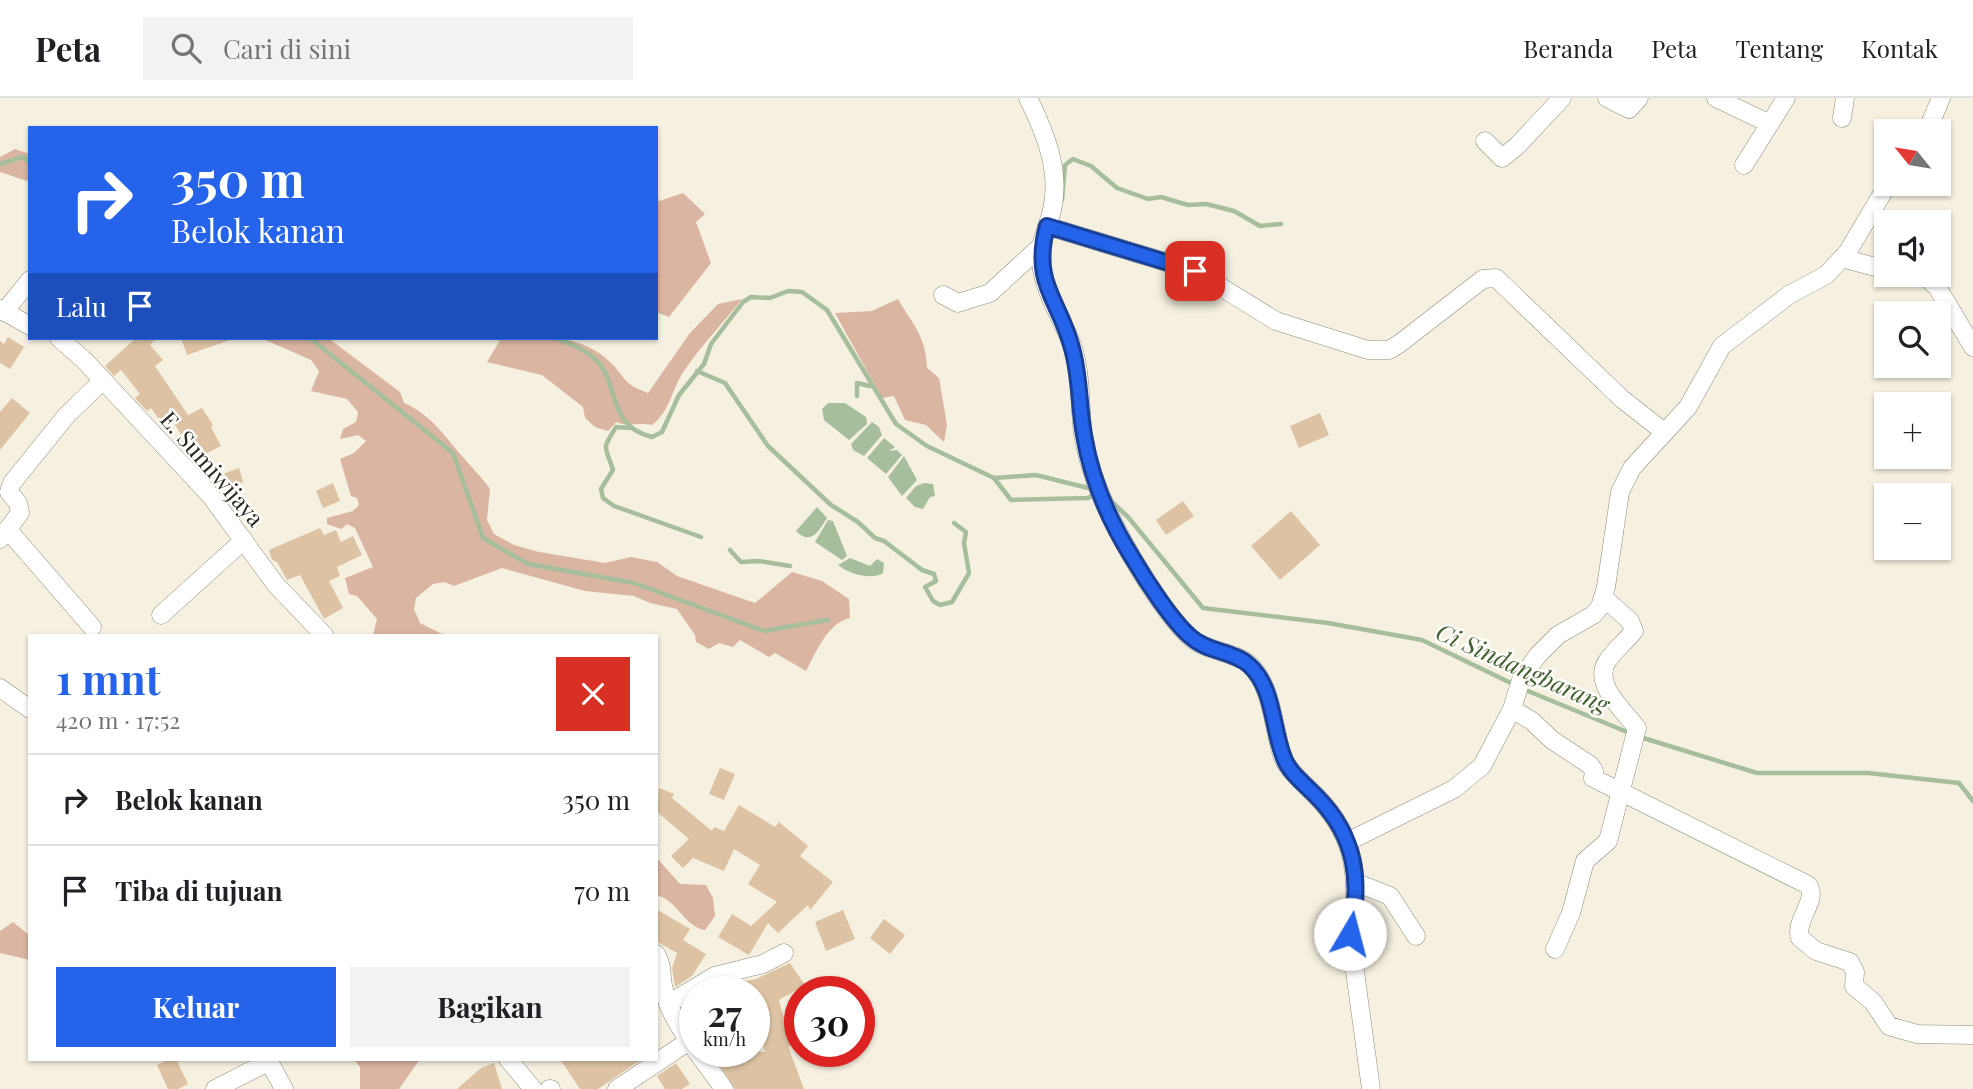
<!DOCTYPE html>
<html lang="id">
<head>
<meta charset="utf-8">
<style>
  :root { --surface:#fff; --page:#f2f2f2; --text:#202124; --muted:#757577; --line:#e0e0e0; --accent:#2563eb }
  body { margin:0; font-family:"Playfair Display",serif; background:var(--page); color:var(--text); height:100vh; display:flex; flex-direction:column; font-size:26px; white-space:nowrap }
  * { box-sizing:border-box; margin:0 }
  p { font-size:23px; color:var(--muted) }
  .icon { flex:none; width:38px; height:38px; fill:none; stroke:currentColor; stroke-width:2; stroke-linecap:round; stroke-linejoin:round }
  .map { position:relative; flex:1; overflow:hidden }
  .details { position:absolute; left:28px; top:536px; width:630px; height:427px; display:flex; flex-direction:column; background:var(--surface); border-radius:0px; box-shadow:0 2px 5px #0004 }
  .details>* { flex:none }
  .banner { position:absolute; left:28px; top:28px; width:630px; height:214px; border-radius:0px; box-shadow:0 2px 5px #0004; background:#2563eb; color:#fff; overflow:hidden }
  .needle { width:46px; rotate:300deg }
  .controls { position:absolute; left:1874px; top:21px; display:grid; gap:14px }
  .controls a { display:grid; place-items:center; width:77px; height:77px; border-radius:0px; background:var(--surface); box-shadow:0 2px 5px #0004; font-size:35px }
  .speed { position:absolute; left:679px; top:878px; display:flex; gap:14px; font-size:35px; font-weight:700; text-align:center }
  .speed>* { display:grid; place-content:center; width:91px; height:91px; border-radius:50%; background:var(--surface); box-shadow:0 2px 5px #0004; line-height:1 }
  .speed small { font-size:18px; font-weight:400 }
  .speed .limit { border:10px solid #d22; background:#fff; color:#111 }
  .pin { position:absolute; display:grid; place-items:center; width:60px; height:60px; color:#fff; margin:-30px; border-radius:14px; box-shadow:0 4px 10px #0006 }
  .me { position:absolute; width:77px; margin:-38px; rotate:8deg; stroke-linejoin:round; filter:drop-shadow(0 0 5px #0008) }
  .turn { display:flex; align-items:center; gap:24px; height:147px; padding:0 28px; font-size:32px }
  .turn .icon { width:91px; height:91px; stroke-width:2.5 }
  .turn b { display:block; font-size:49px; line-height:60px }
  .then { display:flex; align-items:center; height:66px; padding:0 28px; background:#0003; gap:14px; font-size:26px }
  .round { display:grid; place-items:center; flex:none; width:74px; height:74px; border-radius:0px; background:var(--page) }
  .overview { display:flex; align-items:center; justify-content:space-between; height:119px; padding:0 28px }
  h1 { font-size:42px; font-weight:700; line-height:52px; color:var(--accent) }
  .button { display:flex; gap:14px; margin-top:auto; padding:14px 28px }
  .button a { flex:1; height:80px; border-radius:0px; background:var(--accent); color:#fff; font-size:28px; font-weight:700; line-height:80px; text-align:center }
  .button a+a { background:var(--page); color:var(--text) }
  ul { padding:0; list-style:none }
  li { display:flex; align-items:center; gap:21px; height:91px; padding:0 28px; border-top:2px solid var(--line) }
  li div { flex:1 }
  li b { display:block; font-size:26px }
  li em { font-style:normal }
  header { display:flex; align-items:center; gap:42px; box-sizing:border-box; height:98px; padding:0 35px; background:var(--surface); border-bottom:2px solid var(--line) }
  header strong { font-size:33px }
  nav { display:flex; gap:38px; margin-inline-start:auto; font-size:24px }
  .search { width:490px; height:63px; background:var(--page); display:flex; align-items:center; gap:18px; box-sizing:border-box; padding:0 24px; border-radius:0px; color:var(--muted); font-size:26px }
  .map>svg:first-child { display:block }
  .forest { fill:#dab5a1 }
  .water { fill:#a7be9d }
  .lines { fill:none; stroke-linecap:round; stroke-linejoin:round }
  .stream { stroke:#a7be9d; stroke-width:4.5 }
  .building { fill:#ddc3a4 }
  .minor-casing { stroke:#8f8b7b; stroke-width:19 }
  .minor { stroke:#fff; stroke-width:18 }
  .route-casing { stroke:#184099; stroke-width:18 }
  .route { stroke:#2563eb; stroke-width:12 }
  .labels { text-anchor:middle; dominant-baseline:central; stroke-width:5; stroke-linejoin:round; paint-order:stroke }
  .street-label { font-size:23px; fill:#292721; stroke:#fffefa }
  .water-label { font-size:24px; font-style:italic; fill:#416132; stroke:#fffefa }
</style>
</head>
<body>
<header>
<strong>Peta</strong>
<div class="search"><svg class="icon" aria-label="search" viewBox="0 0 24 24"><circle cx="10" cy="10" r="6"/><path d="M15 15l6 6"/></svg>Cari di sini</div>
<nav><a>Beranda</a><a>Peta</a><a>Tentang</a><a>Kontak</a></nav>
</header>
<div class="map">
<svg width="1973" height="991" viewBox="0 0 1973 991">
  <rect width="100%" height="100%" fill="#f5f0e0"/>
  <g class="forest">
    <path d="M15,51L30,56V84L0,74V59Z"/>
    <path d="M683,95L705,116L696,124L711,165L669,219L656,214V104Z"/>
    <path d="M742,201C724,224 700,249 684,273C671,292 671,312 652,327C640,324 627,329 616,324L608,333L595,329L585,320L583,309L542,277L487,264L500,242L492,240C533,240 579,232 611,265C627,281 623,286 648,295L690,235L718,206Z"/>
    <path d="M898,201C913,227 926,238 927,270L939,280L947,327L944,344L926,327L905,322L894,298L882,300L835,215L872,213Z"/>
    <path d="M261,240H328L400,294L404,305C431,317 443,336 461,357C471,369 481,378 490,391L487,422L494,436L514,447L539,454L605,465L631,459L657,464L677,478L755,505L792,474L822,483L849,501L850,520C827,525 816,555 806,573L775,555L769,559L740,542L733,549L719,545L709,551L696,544L695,537L677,511L650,505L634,498L585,493L502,470L454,488L445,484L433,486L416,500L414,511L420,525L444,537H373L377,521L357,498L349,496L345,480L373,469L355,430L347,426L341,431L327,426V420L353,413L359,407L357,400L351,398L340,361L354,355L366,343L358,337L340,341L343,331L356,324L358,314L347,301L311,293L319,273L311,262Z"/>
    <path d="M656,759L680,786L706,787L713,800L715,818L705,832C684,829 678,802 656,797Z"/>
    <path d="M13,824L30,838V862L0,855V833Z"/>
    <path d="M333,961H420L399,991H360V969L355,963Z"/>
  </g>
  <g class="water">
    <path d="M828,305H845L866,319L867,326L849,342L824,322L822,311Z"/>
    <path d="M872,324L879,329L882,337L864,358L853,352L851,346Z"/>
    <path d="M884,340L895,349L889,353L897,352L902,357L886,376L867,360Z"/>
    <path d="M904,358L917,382L902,398L888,379Z"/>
    <path d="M924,385L933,386L935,398L930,399L923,411L915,409L906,400L916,388Z"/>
    <path d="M817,409L827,420C819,433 811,448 796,433Z"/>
    <path d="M828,422L833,423L847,458L842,462L815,444Z"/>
    <path d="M850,460L870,468L877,461L884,465L883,475C871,483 847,475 838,467Z"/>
  </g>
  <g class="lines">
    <g class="stream">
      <path d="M0,66L22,59L30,64"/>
      <path d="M1062,102L1065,67L1073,61L1091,68L1117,90L1148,101L1161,99L1188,107L1206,106L1234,113L1260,128L1281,126"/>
      <path d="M310,240L453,355L483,440L528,466L634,485L764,533L828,522"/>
      <path d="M555,240C568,245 584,251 594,260C620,281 605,328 652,339L662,334L679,297L704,266L711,246L743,204L751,199L770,200L788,193L802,194L827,212L896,326L927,348L994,380L1011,402L1088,400L1096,395"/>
      <path d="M697,273L725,285L768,348L831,407L858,424L875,440L884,443L922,472L934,476L936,483L925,489L933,503L940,507L952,504L969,475L964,445L966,434L954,425"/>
      <path d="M857,298V285L870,288"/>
      <path d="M631,330L616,329C601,353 605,346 613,372L601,391L603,400L614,408L701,439"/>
      <path d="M994,380L1036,377L1092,391"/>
      <path d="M1111,403L1128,419L1203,510L1328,525L1422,542L1515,587"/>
      <path d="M730,452L741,464L759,463L790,468"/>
      <path d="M1523,591L1632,636"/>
      <path d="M1640,639L1757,675H1868L1959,685L1973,703"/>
    </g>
  </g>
  <g class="building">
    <path d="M8,239L24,249L10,271L0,265V243L4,246Z"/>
    <path d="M136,240H156L150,247L163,262L155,268L188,317L202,310L213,327L211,329L221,348L195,361L170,318L161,324L151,310L147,313L135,300L140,296L121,272L114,278L105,268Z"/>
    <path d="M181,240H230V242L187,257Z"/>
    <path d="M12,300L30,315L0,352V314Z"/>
    <path d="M1320,315L1329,337L1299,350L1290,328Z"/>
    <path d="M239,370L243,384L222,392L217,378Z"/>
    <path d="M333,385L340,403L323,410L316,393Z"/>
    <path d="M1183,403L1194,418L1166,437L1156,422Z"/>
    <path d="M1291,413L1320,447L1280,482L1251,448Z"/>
    <path d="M320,430L324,437L336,432L341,444L353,438L362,457L337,469L340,478L329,483L343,510L324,521L300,477L287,482L277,464L272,462L269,452Z"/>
    <path d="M720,670L735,676L724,702L709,696Z"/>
    <path d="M659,690L674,696L672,700L712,733L714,729L724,733L739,707L775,729L779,724L808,748L800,758L833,784L810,812L808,807L778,835L768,825L749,857L718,839L732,816L751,828L777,804L748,786L760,767L734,751L724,773L693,760L683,770L671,758L689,741L656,713Z"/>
    <path d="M656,811L690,831L683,842L706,856L692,878L675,889L672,870L677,855L656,843Z"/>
    <path d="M843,812L855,841L826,853L815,824Z"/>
    <path d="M884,821L905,837L890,856L870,840Z"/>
    <path d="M790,865L805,887L779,902L791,947L788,948L804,991H735L711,954H765L754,915V894H720L733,885L756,881Z"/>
    <path d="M170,961H176L188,986L178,991H168L157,967Z"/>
    <path d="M560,961H642L598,991H580Z"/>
    <path d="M494,965L502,991H457L481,970Z"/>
    <path d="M676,965L690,986L682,991H665L657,978Z"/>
  </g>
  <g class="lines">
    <g class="minor-casing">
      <g id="minor">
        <path d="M1028,0C1045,34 1061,73 1052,112C1048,129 1039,145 1041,163C1043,193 1062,220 1072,247C1082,276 1079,307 1083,336C1090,380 1110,421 1132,459C1146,483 1170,521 1191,540C1207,554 1233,553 1249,566C1273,588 1273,631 1283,660C1289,674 1307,688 1318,700C1356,739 1361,784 1350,837L1371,991"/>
        <path d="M1607,0L1629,11L1639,0"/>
        <path d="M1716,0L1770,26"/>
        <path d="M1842,20L1845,0"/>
        <path d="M1927,33L1941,0"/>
        <path d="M1485,43L1502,60L1517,48L1562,0"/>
        <path d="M1744,67L1786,0"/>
        <path d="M1047,128L1195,173L1276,223L1368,252H1389L1399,246L1483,181L1496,180L1622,301L1663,333"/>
        <path d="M1842,160L1886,172"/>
        <path d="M1923,177L1937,189L1973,249"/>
        <path d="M943,197L958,205L990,195L1041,148"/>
        <path d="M0,211L30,228"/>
        <path d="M4,214L30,182"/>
        <path d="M59,240L85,263L210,397L276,487L324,537"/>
        <path d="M8,432L92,529"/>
        <path d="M0,441L20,415L18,405L9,394L12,385L66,318L102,283"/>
        <path d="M161,517L244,442"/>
        <path d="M0,590L30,611"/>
        <path d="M1512,611L1532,623L1552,642L1590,667L1594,673L1593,680L1808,787C1819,802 1794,822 1800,840L1816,853L1850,864L1855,874L1854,888L1873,904L1889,928L1917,936L1973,937"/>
        <path d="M1349,743L1454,691L1482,668L1512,611L1522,579L1538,557L1558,537L1593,517L1600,509L1606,489L1620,394L1632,370L1688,309L1722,248L1789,197L1826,177L1847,155L1888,86"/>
        <path d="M1355,784L1390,798L1416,838"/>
        <path d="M1555,851L1571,815L1585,763L1608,743L1637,630C1624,613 1591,585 1608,562C1615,552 1626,543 1634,533L1630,523L1604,500"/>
        <path d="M656,856C664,869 660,879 664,892C669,914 682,933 695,951"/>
        <path d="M668,906L715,878L763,866L784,855"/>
        <path d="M697,954L724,991"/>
        <path d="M508,961L533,991"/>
        <path d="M215,991L266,965L271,967L284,991"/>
        <path d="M549,991H551"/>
        <path d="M617,991L689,943"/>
      </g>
    </g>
    <use href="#minor" class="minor"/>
  </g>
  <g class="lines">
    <g class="route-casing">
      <path id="route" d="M1195,173L1047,128C1031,188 1061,202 1073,254C1080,281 1079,309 1084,337C1091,380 1109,422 1132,459C1145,481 1173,525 1192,540C1208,554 1233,553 1249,567C1274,589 1272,631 1284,660C1289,675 1307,688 1318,700C1356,739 1362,784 1350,836"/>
    </g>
    <use href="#route" class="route"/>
  </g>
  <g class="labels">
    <g class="street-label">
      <text transform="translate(213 370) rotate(49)">E. Sumiwijaya</text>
    </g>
    <g class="water-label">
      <text transform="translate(1523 569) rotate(24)">Ci Sindangbarang</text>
    </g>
  </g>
</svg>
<div class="controls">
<a><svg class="needle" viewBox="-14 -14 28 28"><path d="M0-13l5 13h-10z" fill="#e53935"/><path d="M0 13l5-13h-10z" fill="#757577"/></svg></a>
<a><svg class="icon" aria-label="sound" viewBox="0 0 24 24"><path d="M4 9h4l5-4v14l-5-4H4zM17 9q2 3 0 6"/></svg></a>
<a><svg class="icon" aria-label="search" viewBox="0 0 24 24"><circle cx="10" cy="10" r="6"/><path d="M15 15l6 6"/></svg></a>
<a>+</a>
<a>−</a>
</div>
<div class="speed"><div>27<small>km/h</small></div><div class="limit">30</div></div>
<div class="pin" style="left:1195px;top:173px;background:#d93025"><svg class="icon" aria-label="arrive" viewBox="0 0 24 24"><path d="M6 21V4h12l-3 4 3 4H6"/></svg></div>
<svg class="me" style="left:1350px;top:836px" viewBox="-20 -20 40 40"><circle r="19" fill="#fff"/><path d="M0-13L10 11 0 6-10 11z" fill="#2563eb"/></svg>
<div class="banner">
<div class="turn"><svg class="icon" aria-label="right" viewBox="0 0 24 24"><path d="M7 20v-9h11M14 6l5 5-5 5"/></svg><div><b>350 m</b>Belok kanan</div></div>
<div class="then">Lalu<svg class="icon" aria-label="arrive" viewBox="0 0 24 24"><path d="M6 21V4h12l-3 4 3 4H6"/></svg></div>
</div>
<section class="details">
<div class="overview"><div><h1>1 mnt</h1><p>420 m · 17:52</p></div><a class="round" style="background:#d93025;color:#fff"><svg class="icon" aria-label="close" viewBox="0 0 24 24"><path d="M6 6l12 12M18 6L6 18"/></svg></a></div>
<ul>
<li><svg class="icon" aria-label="right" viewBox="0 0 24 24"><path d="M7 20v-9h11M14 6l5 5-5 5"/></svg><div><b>Belok kanan</b></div><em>350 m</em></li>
<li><svg class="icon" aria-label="arrive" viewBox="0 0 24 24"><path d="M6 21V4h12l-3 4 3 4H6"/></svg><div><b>Tiba di tujuan</b></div><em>70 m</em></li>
</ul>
<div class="button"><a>Keluar</a><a>Bagikan</a></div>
</section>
</div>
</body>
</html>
